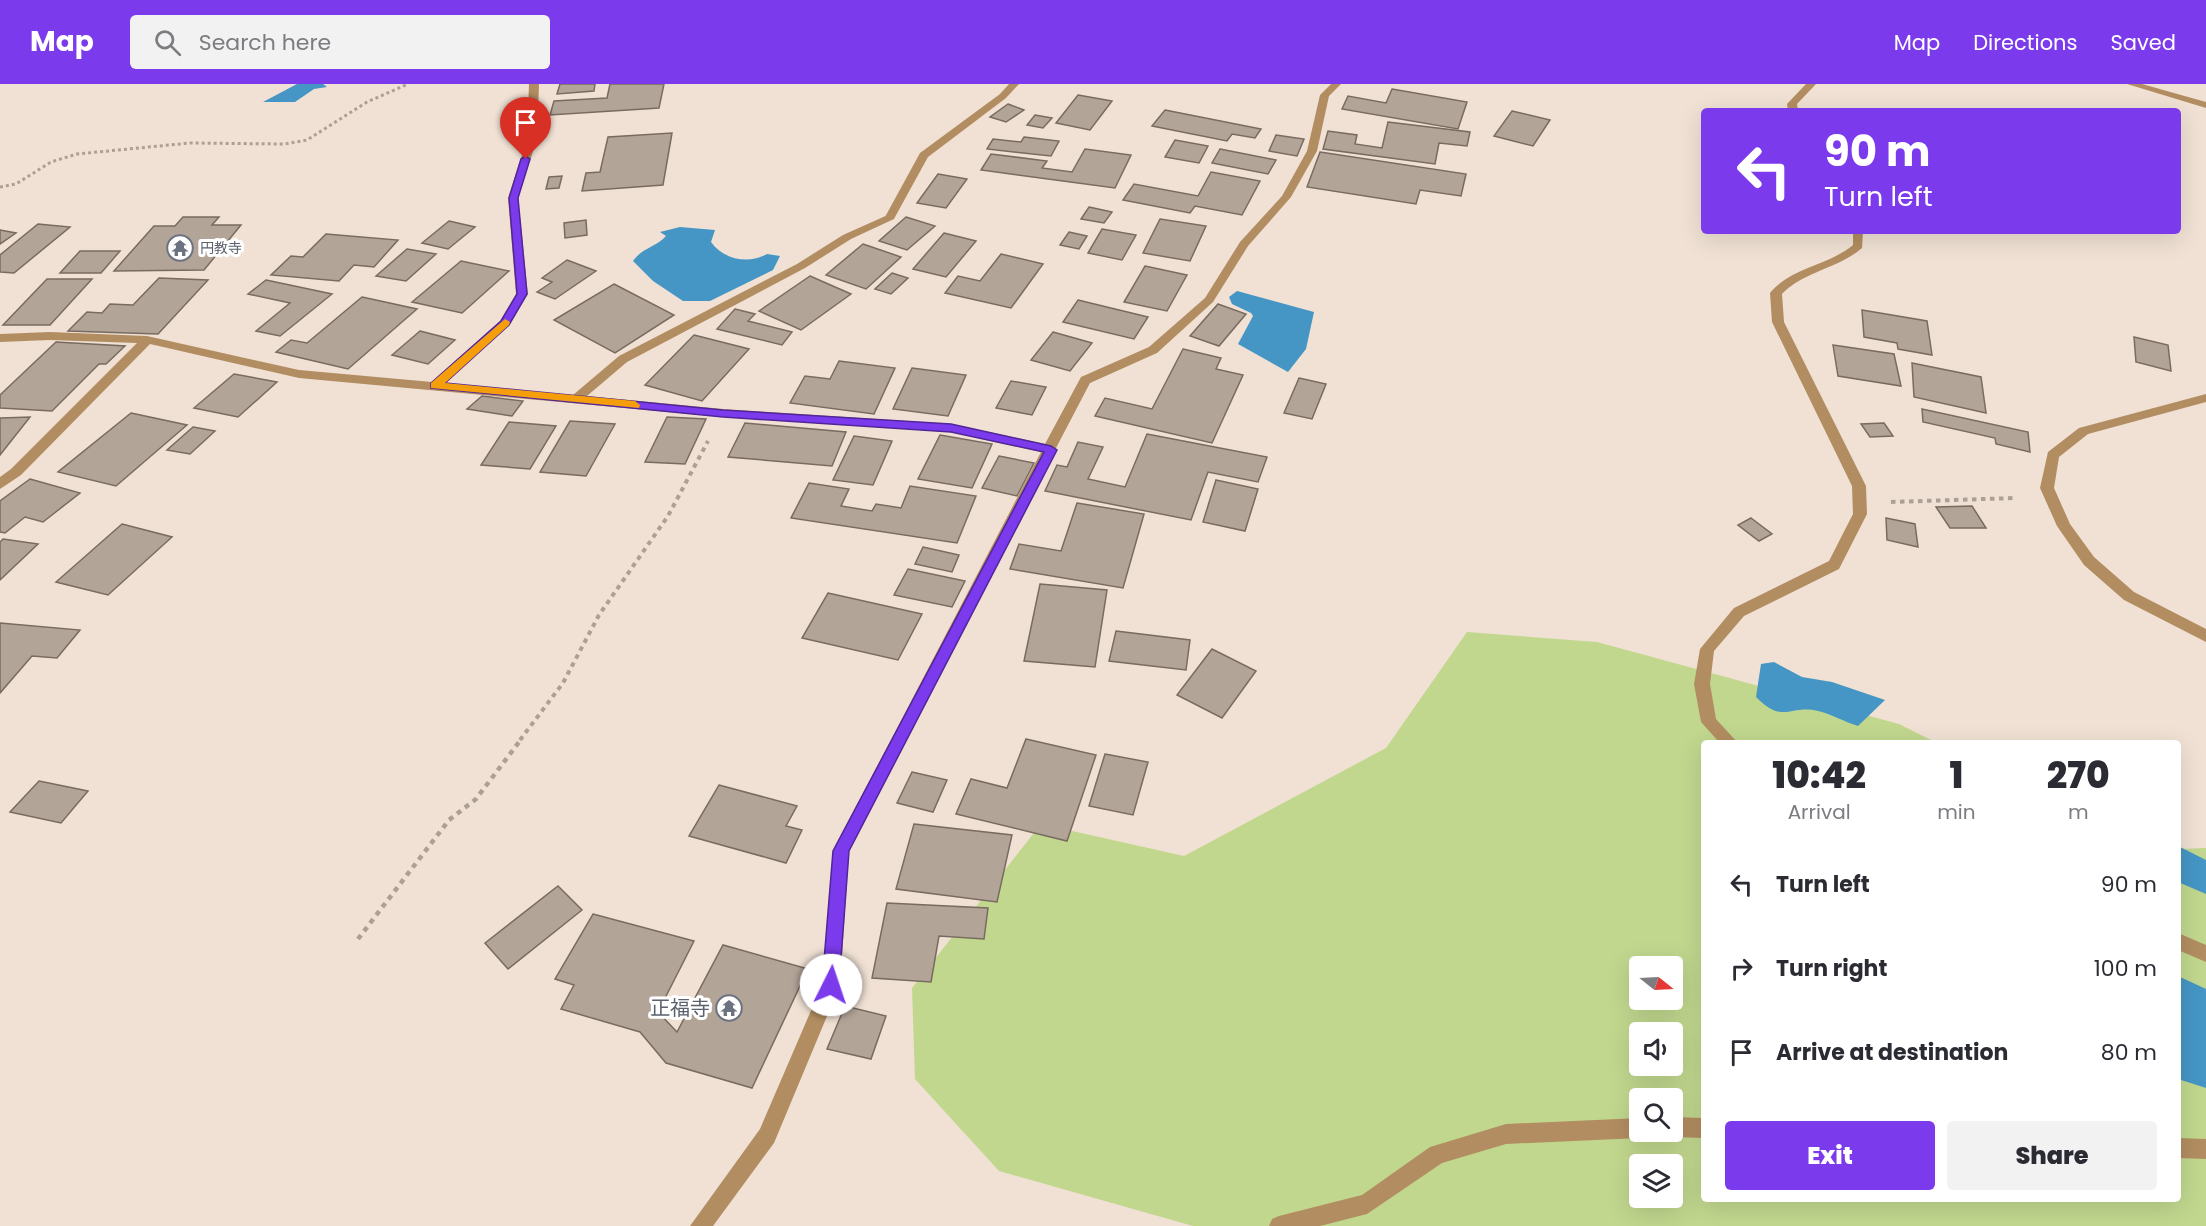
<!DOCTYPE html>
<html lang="en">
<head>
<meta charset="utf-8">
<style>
  :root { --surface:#fff; --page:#f2f2f3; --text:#2b2b33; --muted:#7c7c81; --accent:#7c3aed }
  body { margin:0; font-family:Poppins,"Noto Sans JP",sans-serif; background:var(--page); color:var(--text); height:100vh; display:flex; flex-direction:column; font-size:22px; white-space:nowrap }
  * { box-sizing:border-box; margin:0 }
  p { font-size:20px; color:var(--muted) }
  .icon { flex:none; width:33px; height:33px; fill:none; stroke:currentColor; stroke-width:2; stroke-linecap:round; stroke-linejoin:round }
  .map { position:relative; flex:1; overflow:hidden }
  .drawer { position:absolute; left:1701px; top:656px; width:480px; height:462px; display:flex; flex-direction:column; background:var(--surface); border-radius:6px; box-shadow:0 6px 24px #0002 }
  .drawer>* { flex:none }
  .guide { position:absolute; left:1701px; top:24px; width:480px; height:126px; border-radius:6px; box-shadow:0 6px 24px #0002; background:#7c3aed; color:#fff; overflow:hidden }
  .needle { width:39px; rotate:108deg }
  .buttons { position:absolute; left:1629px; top:872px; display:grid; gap:12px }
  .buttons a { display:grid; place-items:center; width:54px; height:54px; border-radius:6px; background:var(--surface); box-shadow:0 6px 24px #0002; font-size:30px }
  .pin { position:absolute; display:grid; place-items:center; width:51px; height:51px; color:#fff; margin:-62px -26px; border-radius:50% 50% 50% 0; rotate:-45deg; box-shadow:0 0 6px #0007 }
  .pin .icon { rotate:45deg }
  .me { position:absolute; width:66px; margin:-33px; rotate:4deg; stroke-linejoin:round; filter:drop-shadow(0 0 4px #0008) }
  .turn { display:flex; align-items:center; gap:21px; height:126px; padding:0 24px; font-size:27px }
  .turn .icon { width:78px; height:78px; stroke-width:2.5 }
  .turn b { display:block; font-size:42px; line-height:51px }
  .eta { display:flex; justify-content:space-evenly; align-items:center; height:102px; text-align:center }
  .eta b { font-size:36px; font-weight:800; line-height:42px }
  .cta { display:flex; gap:12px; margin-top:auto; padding:12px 24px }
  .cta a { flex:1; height:69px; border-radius:6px; background:var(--accent); color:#fff; font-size:24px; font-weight:800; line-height:69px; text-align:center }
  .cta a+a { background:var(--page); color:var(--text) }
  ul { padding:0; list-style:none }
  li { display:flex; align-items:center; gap:18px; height:84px; padding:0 24px }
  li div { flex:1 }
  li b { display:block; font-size:22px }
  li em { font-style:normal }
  header { display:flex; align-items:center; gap:36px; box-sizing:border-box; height:84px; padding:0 30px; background:var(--accent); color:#fff }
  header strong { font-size:28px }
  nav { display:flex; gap:33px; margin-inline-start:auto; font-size:21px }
  .search { width:420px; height:54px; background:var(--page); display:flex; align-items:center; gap:15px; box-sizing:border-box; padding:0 21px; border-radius:6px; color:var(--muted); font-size:22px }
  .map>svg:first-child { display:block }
  .green { fill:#c1d78e; fill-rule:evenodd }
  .water { fill:#4596c4 }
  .building { fill:#b3a498; stroke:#796b60; stroke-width:1.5 }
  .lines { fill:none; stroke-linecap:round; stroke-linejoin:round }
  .path-far2 { stroke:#aca096; stroke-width:3; stroke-dasharray:3 3; stroke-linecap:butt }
  .path-far1 { stroke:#aca096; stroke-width:4; stroke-dasharray:4.5 4.5; stroke-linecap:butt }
  .path { stroke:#aca096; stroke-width:4.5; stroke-dasharray:5 5; stroke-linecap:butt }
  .service { fill:#b28d61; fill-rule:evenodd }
  .minor { fill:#b28d61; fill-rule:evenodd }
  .tertiary { fill:#b28d61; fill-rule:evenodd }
  .route { fill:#7c3aed; stroke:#51269a; stroke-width:1.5 }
  .slow { fill:#f59e0b }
  .labels { text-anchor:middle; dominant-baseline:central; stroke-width:6; stroke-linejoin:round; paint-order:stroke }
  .far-worship-label { font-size:14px; fill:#5b616d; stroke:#fff; text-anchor:start }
  .near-worship-label { font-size:20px; fill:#5b616d; stroke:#fff; text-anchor:end }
</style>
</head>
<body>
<header>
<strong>Map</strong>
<div class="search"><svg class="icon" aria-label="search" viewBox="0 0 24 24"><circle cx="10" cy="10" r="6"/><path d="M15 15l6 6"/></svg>Search here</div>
<nav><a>Map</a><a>Directions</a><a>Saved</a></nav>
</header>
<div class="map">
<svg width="2206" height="1142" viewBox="0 0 2206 1142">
  <rect width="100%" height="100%" fill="#f0e1d4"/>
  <path class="green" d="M1467,548L1597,558L1899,640L1935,658H1704V1114H2178V765L2206,764V1142H1193L999,1087L915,995L912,904L1041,740L1184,772L1386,664ZM1640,882H1672V915H1640ZM1640,948H1672V981H1640ZM1640,1014H1672V1047H1640ZM1640,1080H1672V1113H1640Z"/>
  <g class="water">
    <path d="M297,0H323L327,3L314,5L295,18H263Z"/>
    <path d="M680,143L715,146L711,158C723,175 748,181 767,170L780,172L773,186L710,217H683L653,197L633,177C642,164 656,163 666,152L660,148Z"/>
    <path d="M1237,207L1314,228L1306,265L1288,288L1238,260L1253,232L1251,229L1232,220L1229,213Z"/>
    <path d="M1774,578L1802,593L1832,598L1885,616L1858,642C1845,638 1831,630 1818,627C1790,620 1783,641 1756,613L1761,580Z"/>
    <path d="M2178,762L2206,776V810L2178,798Z"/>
    <path d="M2178,892L2206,905V1004L2178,995Z"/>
  </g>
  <g class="building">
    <path d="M560,0H595L594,7L557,10Z"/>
    <path d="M610,0H664L659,24L550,31L554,17L607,14Z"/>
    <path d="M1392,5L1467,18L1458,45L1342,25L1348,12L1386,19Z"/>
    <path d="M1078,11L1112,17L1090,46L1056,39Z"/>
    <path d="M1008,20L1024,26L1006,38L990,33Z"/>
    <path d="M1165,26L1261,45L1255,54L1232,50L1227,57L1152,42Z"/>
    <path d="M1512,27L1550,36L1533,62L1494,52Z"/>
    <path d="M1035,31L1052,34L1043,44L1027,41Z"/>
    <path d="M1388,38L1470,48L1467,62L1439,59L1435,80L1323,65L1328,47L1357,51L1355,60L1382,64Z"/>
    <path d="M672,49L663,101L582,107L586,89L600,88L608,53Z"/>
    <path d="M1276,51L1304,55L1297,72L1269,67Z"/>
    <path d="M1024,53L1059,57L1051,72L987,65L993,55L1021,58Z"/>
    <path d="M1175,56L1208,62L1199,79L1165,73Z"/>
    <path d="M1085,65L1131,71L1115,104L981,86L991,70L1047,77L1042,84L1072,88Z"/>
    <path d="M1220,65L1276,76L1268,90L1212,79Z"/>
    <path d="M1320,68L1466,90L1461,112L1420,106L1416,120L1307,103Z"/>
    <path d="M1211,88L1260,97L1242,131L1195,122L1190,129L1123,116L1134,100L1198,112Z"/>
    <path d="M938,90L967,95L946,124L917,119Z"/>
    <path d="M562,92L559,104L546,105L549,93Z"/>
    <path d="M1089,123L1112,128L1104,139L1081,135Z"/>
    <path d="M183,133H219L212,141H241L204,186L114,187L154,142H175Z"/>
    <path d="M906,133L935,142L907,166L879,157Z"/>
    <path d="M1160,135L1206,142L1190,177L1143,169Z"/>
    <path d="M586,136L587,151L565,154L564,139Z"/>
    <path d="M449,137L475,143L448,165L422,159Z"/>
    <path d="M38,140L70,143L14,189L0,188V171Z"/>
    <path d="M1102,145L1136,151L1122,176L1088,169Z"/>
    <path d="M0,146L16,149L0,160Z"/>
    <path d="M1069,148L1087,152L1079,165L1060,161Z"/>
    <path d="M944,149L976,157L946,193L913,185Z"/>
    <path d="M326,150L398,156L374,183L354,181L339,197L271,191L291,172L303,173Z"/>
    <path d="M863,160L901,173L866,205L826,191Z"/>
    <path d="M407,165L436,170L406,197L376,192Z"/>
    <path d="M80,167H120L101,189H60Z"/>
    <path d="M1001,170L1043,180L1011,224L945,209L958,192L980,197Z"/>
    <path d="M567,176L596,187L555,215L537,208L552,198L542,194Z"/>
    <path d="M461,177L509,187L462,229L412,218Z"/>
    <path d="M1145,182L1187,191L1167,227L1124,218Z"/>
    <path d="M892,189L908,194L891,210L875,205Z"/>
    <path d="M810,192L851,210L801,246L759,227Z"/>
    <path d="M159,194L208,196L158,250L68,247L87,228L102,229L110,220L133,221Z"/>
    <path d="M47,195H92L50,241H3Z"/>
    <path d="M266,196L332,210L280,252L256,247L290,219L248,210Z"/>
    <path d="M614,200L674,231L615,269L554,236Z"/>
    <path d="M362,213L417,225L348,285L276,268L291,256L307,259Z"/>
    <path d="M1078,216L1148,233L1134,255L1063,238Z"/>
    <path d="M1218,220L1246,230L1219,262L1190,252Z"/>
    <path d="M735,225L755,230L748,237L792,248L782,261L717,245Z"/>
    <path d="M1862,226L1927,237L1932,271L1898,265L1897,259L1864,253Z"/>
    <path d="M420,247L455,256L428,280L392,271Z"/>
    <path d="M1053,248L1092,259L1070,287L1031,276Z"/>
    <path d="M694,251L749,265L702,317L645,301Z"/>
    <path d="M2134,253L2168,261L2171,287L2136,278Z"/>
    <path d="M56,258L125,262L106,280H99L52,327L0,324V311Z"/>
    <path d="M1833,261L1894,270L1901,302L1838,292Z"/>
    <path d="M1183,265L1221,274L1216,285L1243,291L1212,359L1095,332L1105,314L1152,325Z"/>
    <path d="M839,277L895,284L874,330L790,319L805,292L830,295Z"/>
    <path d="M1912,279L1981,293L1986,329L1914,313Z"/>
    <path d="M912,284L966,291L948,332L893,325Z"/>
    <path d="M234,290L277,298L238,333L194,324Z"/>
    <path d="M1299,294L1326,300L1312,335L1284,329Z"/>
    <path d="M1011,297L1046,303L1032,331L996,324Z"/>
    <path d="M482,312L523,317L512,332L467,325Z"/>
    <path d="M1922,325L2028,348L2030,368L1996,360L1995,354L1923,338Z"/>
    <path d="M131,329L187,341L116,402L58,388Z"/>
    <path d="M30,333L0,371V334Z"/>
    <path d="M667,333L706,335L685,380L645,378Z"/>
    <path d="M570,337L615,340L586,392L540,388Z"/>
    <path d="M509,338L556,342L530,385L481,381Z"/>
    <path d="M745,339L846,348L832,382L728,373Z"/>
    <path d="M1884,339L1893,352L1870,353L1861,340Z"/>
    <path d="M193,343L215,347L190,370L167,366Z"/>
    <path d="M1147,350L1267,373L1258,398L1208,388L1191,436L1045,407L1057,381L1067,383L1078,358L1103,363L1088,395L1125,403Z"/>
    <path d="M940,351L992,360L972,404L918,395Z"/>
    <path d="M854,352L892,357L873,401L833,396Z"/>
    <path d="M999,372L1034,379L1017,412L982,404Z"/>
    <path d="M30,395L80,409L43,438L25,433L5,449L0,448V417Z"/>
    <path d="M1216,396L1258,405L1245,447L1203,438Z"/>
    <path d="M809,399L849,405L841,422L872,427L876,420L901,424L910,402L976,412L957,459L791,434Z"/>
    <path d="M1077,419L1144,430L1123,504L1010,485L1019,460L1061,467Z"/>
    <path d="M1972,422L1986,444H1950L1936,423Z"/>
    <path d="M1751,434L1772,450L1759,457L1738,441Z"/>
    <path d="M1886,434L1915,440L1918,463L1887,456Z"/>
    <path d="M122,440L172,453L108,511L56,498Z"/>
    <path d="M3,455L38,460L0,496V458Z"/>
    <path d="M923,463L959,471L952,488L915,480Z"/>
    <path d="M908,485L965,497L952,523L894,511Z"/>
    <path d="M1040,500L1107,506L1095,583L1024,577Z"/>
    <path d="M828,509L922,530L898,576L802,554Z"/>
    <path d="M0,539L80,546L57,574L32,572L0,609Z"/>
    <path d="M1116,547L1190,556L1186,586L1109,577Z"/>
    <path d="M1212,565L1256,587L1222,634L1177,611Z"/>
    <path d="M1026,655L1096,671L1067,757L956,730L971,695L1007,704Z"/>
    <path d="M1105,670L1148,678L1133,731L1089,722Z"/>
    <path d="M912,688L947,696L933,728L897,719Z"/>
    <path d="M39,697L88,707L61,739L10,728Z"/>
    <path d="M719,701L797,722L786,742L802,746L786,779L689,752Z"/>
    <path d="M914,740L1012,751L997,818L896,805Z"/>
    <path d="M558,802L582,826L508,885L485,859Z"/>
    <path d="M887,819L988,824L984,855L939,852L931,898L872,894Z"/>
    <path d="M593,830L694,857L658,928L677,948L723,861L808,885L752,1004L666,979L640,948L561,925L574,901L555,895Z"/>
    <path d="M845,922L886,932L871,975L827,965Z"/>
  </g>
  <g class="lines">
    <path class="path-far2" d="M0,103L16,100L51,78L77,70L190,59L285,60L307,56L367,18L408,0"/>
    <g class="path-far1">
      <path d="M1891,418L2016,414"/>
      <path d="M520,656L563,599L599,531L668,432L708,357"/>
    </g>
    <path class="path" d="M358,855L449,736L476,715L522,654"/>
    <path class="service" d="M1009,0H1019L1006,14L928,73L895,133L886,135L885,133L920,69L1000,10Z"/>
    <g class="minor">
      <path d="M529,0H539L537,55L518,114L528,210L509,241L445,300L573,311L619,272L797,180L843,151L890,130L895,133L894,135L851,155L805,184L627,278L587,312L723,325L951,340L1045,360L1081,293L1149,263L1205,214L1240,158L1282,112L1307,67L1320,11L1331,0H1341L1329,12L1317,67L1291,113L1248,162L1213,218L1157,269L1090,299L1056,364L1057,366L1053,370L849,767L840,901L774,1059L713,1142H690L760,1045L822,901L833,767L1041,368L951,348L723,333L299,294L150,260L21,391L0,405V393L11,385L137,259L50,256L0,258V250L50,248L147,252L299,286L432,298L500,237L516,210L508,114L527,55Z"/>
      <path d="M1806,0H1816L1797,20L1798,27H1788L1787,20Z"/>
      <path d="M2127,0H2142L2206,18V24Z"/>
      <path d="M1853,147H1863L1862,164C1838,185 1804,187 1782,210L1784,238L1866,402L1867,430L1839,485L1744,532L1714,567L1710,600L1716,635L1737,658H1719L1701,638L1694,600L1700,565L1734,524L1829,477L1853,430L1852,402L1772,238L1770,209C1791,183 1828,182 1853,161Z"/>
      <path d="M2178,849L2206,861V878L2178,866Z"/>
    </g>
    <g class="tertiary">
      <path d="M2206,310V318L2088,350L2059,373L2054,404L2070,440L2094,473L2134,508L2206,545V558L2124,516L2084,481L2057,442L2040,404L2048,368L2079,344Z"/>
      <path d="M1672,1033L1704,1034V1054L1672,1053L1665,1050L1664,1047H1672Z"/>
      <path d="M1640,1034V1047H1649L1647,1051L1640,1054L1506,1060L1442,1079L1367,1130L1320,1142H1269L1272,1135L1279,1132L1362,1111L1430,1063L1506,1040Z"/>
      <path d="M2178,1054L2206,1055V1075L2178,1074Z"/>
    </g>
  </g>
  <path class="route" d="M526,72L530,75L518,114L527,210L509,241L445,299L723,326L951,340L1051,362L1057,366L849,767L839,901L836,906L831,909L825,906L822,901L833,767L1044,368L951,348L723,333L431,304V299L501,237L517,210L509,114L521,75Z"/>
  <path class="slow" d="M505,235L510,238L509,241L445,299L635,317L640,321L639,324L431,304V299Z"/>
  <defs>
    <g id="temple-ring" transform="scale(1.35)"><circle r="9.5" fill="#fff" stroke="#6b7280" stroke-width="1.5"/><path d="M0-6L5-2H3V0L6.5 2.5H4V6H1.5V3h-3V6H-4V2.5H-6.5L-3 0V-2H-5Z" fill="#6b7280"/></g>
  </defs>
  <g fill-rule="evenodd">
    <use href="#temple-ring" x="180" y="164"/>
    <use href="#temple-ring" x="729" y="924"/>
  </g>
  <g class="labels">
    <g class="far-worship-label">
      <text x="200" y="164">円教寺</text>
    </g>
    <g class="near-worship-label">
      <text x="710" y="924">正福寺</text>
    </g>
  </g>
</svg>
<div class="buttons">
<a><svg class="needle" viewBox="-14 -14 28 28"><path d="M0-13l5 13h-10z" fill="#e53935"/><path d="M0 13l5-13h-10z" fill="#7c7c81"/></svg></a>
<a><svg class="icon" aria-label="sound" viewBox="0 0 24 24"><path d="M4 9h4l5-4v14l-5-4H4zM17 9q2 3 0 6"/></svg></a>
<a><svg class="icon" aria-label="search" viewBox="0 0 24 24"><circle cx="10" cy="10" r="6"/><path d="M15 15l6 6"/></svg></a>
<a><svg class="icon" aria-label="layers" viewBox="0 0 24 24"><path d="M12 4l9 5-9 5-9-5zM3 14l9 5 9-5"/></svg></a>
</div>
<div class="pin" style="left:526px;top:75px;background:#d93025"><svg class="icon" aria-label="arrive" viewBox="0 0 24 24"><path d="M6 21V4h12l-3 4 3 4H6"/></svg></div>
<svg class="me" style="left:831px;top:901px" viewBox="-20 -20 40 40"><circle r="19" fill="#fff"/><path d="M0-13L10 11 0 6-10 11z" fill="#7c3aed"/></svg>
<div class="guide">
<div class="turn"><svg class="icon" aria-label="left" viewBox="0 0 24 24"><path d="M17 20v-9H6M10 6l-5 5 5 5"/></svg><div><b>90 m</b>Turn left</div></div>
</div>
<section class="drawer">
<div class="eta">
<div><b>10:42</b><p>Arrival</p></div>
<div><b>1</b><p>min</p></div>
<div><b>270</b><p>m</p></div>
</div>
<ul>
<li><svg class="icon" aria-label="left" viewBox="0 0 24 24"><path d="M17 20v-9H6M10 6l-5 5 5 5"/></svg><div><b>Turn left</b></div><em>90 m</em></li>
<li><svg class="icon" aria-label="right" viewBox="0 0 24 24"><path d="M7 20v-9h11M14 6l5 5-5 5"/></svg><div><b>Turn right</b></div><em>100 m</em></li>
<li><svg class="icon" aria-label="arrive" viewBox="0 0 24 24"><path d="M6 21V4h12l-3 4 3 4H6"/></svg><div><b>Arrive at destination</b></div><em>80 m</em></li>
</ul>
<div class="cta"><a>Exit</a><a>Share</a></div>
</section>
</div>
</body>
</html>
